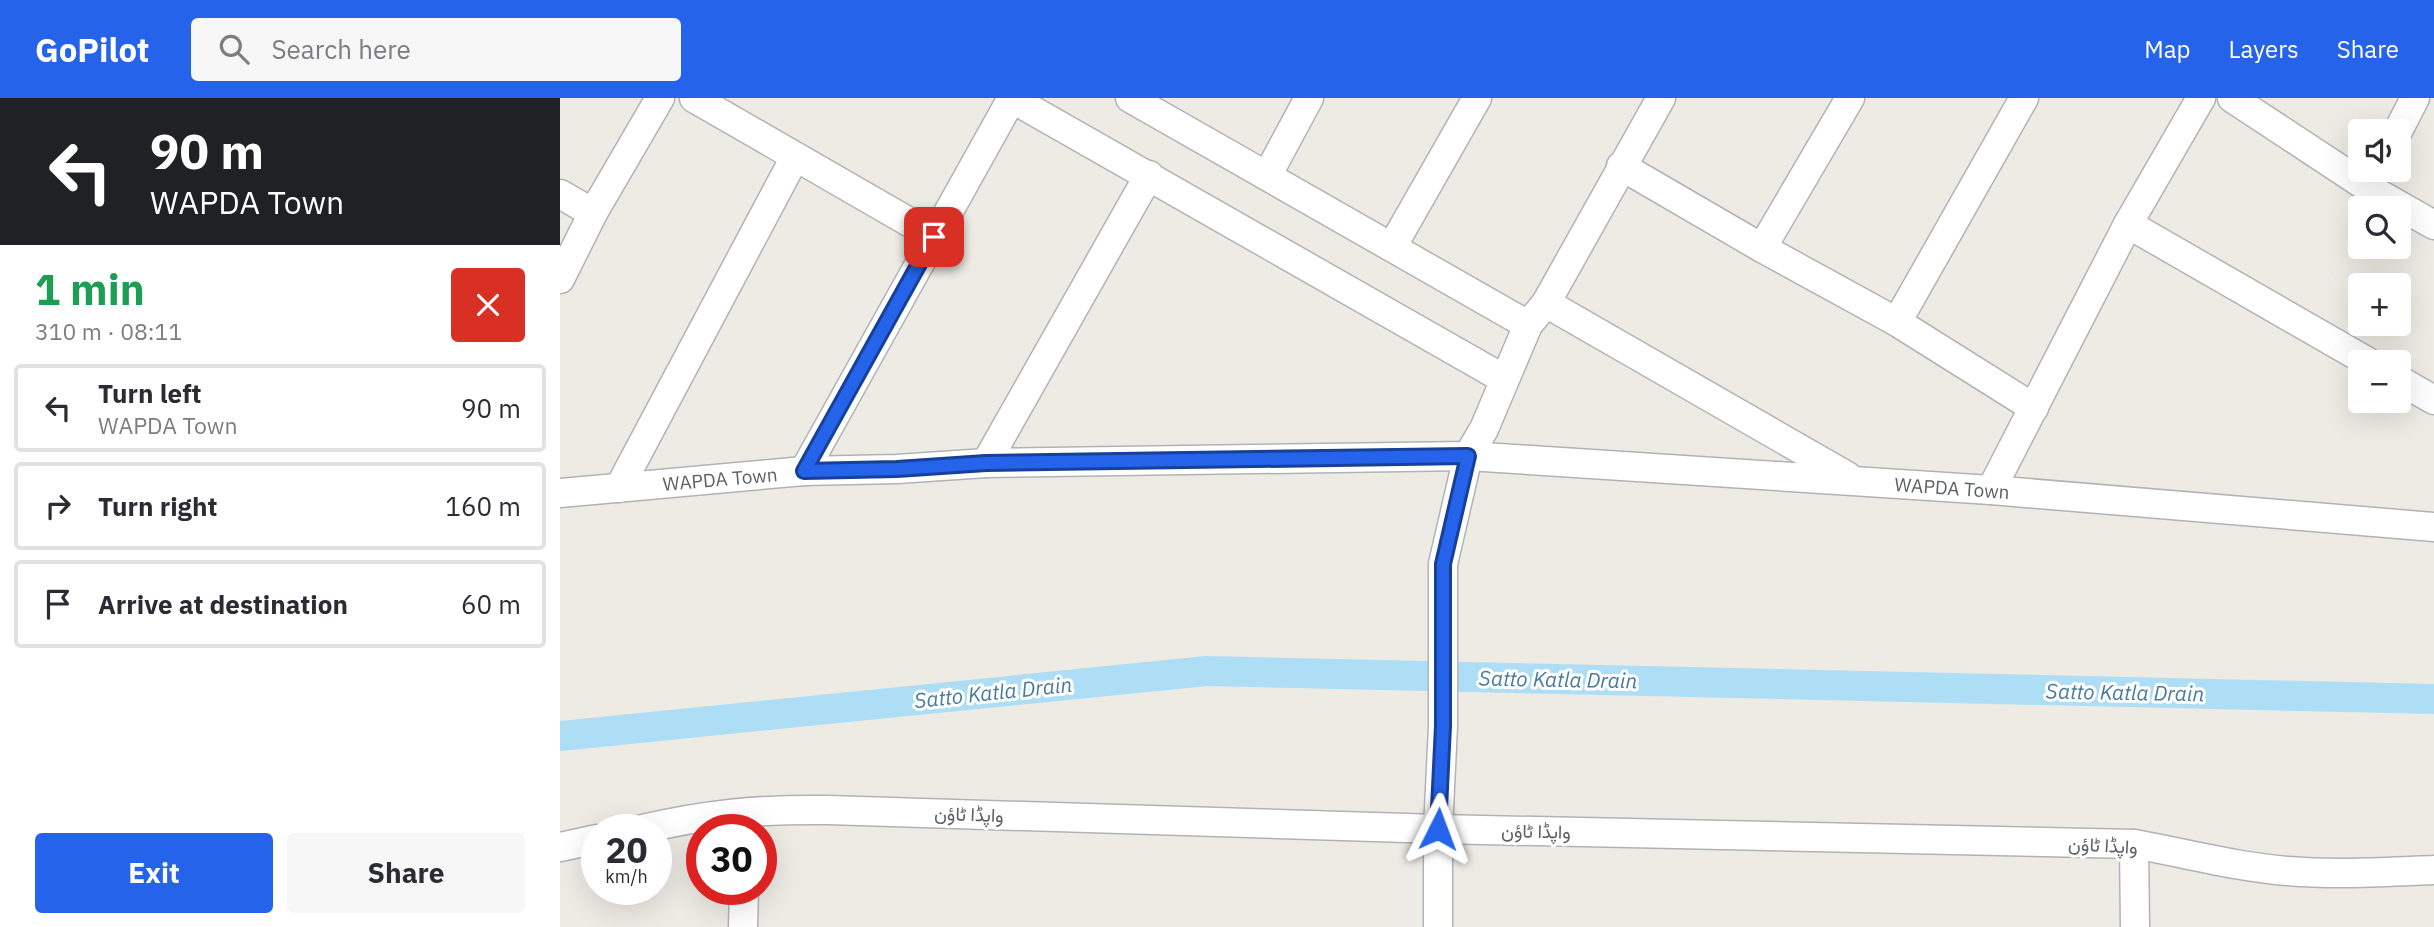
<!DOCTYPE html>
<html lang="en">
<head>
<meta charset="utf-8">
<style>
  :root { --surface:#fff; --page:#f7f7f7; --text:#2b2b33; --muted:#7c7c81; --line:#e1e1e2; --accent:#2563eb }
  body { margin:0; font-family:"IBM Plex Sans",Vazirmatn,sans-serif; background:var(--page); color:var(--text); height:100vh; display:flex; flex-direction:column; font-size:26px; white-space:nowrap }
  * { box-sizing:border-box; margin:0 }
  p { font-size:23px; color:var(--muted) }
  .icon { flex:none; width:38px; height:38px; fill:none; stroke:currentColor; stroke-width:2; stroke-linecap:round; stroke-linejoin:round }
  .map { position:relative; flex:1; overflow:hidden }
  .sheet { display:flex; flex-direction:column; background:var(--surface); width:560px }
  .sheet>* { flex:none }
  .banner { background:#202124; color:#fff; overflow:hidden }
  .buttons { position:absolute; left:1788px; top:21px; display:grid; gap:14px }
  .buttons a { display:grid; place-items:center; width:63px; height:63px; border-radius:7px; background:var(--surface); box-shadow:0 7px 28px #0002; font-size:35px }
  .speed { position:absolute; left:21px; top:716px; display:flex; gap:14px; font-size:35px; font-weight:700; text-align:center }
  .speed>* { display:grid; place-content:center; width:91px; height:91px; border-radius:50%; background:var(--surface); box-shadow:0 7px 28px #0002; line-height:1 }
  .speed small { font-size:18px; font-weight:400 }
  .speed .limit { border:10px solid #d22; background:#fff; color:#111 }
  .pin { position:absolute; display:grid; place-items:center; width:60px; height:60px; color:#fff; margin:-30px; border-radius:14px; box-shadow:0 4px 10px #0006 }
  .me { position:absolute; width:77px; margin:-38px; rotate:3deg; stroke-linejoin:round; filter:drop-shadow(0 0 5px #0008) }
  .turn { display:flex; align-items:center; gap:24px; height:147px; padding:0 35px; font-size:32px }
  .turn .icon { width:91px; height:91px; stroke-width:2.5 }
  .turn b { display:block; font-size:49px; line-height:60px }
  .round { display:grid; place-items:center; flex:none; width:74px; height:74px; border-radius:7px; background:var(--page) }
  .head { display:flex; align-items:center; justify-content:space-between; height:119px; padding:0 35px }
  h1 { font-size:42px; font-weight:700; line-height:52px; color:#1e9e55 }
  .cta { display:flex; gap:14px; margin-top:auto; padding:14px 35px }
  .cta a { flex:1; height:80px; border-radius:7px; background:var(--accent); color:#fff; font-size:28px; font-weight:700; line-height:80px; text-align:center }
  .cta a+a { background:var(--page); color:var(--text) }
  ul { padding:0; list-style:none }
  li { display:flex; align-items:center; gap:21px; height:88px; margin:0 14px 10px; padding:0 21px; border:4px solid var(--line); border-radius:7px }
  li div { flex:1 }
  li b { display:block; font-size:26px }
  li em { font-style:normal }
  header { display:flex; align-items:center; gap:42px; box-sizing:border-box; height:98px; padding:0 35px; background:var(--accent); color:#fff }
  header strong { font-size:33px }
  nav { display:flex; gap:38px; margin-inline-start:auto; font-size:24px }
  .search { width:490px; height:63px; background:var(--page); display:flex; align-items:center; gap:18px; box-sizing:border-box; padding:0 24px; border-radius:7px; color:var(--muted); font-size:26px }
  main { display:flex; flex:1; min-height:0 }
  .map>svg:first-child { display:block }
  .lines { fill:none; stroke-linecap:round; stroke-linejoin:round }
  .canal { stroke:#aedef5; stroke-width:30 }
  .minor-casing { stroke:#b0b3b6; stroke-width:31 }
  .minor { stroke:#fff; stroke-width:28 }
  .route-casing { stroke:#184099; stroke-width:18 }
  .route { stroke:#2563eb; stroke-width:12 }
  .labels { text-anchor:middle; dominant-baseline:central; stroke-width:6; stroke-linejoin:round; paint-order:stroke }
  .street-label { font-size:19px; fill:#5d6164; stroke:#fff }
  .water-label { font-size:21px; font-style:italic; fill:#497b9c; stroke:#fff }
</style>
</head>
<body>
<header>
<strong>GoPilot</strong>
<div class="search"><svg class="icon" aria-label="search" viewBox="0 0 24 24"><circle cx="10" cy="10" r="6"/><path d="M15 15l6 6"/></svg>Search here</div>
<nav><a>Map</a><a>Layers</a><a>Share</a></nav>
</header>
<main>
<section class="sheet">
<div class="banner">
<div class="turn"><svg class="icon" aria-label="left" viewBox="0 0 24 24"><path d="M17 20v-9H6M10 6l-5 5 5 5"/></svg><div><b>90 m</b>WAPDA Town</div></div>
</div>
<div class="head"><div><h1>1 min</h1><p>310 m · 08:11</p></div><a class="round" style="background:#d93025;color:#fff"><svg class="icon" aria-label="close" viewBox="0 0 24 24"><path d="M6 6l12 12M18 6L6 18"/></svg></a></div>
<ul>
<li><svg class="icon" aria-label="left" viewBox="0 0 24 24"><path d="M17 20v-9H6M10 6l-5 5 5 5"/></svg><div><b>Turn left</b><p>WAPDA Town</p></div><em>90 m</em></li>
<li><svg class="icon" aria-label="right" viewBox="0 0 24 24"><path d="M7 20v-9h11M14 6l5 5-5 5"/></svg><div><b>Turn right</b></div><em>160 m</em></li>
<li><svg class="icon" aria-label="arrive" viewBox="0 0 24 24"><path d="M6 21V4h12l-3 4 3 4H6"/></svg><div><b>Arrive at destination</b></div><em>60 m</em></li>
</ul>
<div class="cta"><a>Exit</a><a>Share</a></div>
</section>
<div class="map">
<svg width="1874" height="829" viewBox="0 0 1874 829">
  <rect width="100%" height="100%" fill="#eeebe5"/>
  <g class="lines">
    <path class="canal" d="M0,638L647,573L1874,601"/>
    <g class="minor-casing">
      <g id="minor">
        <path d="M134,0L375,139"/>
        <path d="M451,0L944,281"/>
        <path d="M570,0L968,227"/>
        <path d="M1672,0L1807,89L1874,127"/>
        <path d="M1838,33L1855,0"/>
        <path d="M1061,68L1202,150L1337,224L1474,310"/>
        <path d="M707,78L749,0"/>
        <path d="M0,96L33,115L100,0"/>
        <path d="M1568,126L1808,264"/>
        <path d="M832,149L917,0"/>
        <path d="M1202,150L1290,0"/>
        <path d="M0,181L33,115"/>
        <path d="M986,205L1287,378"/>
        <path d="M1337,224L1464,0"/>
        <path d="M1839,282L1874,302"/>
        <path d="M426,365L589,77"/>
        <path d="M244,373L452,0"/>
        <path d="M59,390L235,59"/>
        <path d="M1431,392L1568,126L1641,0"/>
        <path d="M0,395L244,373L337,371L426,365L908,358L1431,392L1874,429"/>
        <path d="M78,732C146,716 198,711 268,712L878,731L1574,746C1625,755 1676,769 1728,773C1777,777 1825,774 1874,772"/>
        <path d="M1574,746L1575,829"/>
        <path d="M0,749L37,741"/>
        <path d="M183,829L184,791"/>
        <path d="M878,829V731L883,628V466L908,358L924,331L968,227L986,205L1101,0"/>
      </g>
    </g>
    <use href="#minor" class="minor"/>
  </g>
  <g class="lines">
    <g class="route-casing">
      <path id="route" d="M374,139L244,373L337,371L426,365L908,358L883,466V628L878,731"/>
    </g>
    <use href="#route" class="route"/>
  </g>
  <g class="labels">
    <g class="street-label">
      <text transform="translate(160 381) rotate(-5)">WAPDA Town</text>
      <text transform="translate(1392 390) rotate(4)">WAPDA Town</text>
      <text transform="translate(409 716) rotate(2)">واپڈا ٹاؤن</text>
      <text transform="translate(976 733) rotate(1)">واپڈا ٹاؤن</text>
      <text transform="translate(1543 747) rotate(3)">واپڈا ٹاؤن</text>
    </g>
    <g class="water-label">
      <text transform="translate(998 581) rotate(1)">Satto Katla Drain</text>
      <text transform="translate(433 594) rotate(-6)">Satto Katla Drain</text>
      <text transform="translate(1565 594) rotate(1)">Satto Katla Drain</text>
    </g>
  </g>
</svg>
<div class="buttons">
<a><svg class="icon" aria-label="sound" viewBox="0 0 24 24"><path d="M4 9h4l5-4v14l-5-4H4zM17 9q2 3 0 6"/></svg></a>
<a><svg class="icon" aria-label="search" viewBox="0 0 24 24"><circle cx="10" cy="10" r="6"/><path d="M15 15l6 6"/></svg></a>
<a>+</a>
<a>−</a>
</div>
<div class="speed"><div>20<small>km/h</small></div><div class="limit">30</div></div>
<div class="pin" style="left:374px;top:139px;background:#d93025"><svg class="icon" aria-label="arrive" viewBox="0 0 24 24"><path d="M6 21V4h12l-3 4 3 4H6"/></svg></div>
<svg class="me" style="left:878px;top:731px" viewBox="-20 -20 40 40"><path d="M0-17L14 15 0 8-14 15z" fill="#2563eb" stroke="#fff" stroke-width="4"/></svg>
</div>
</main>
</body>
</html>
